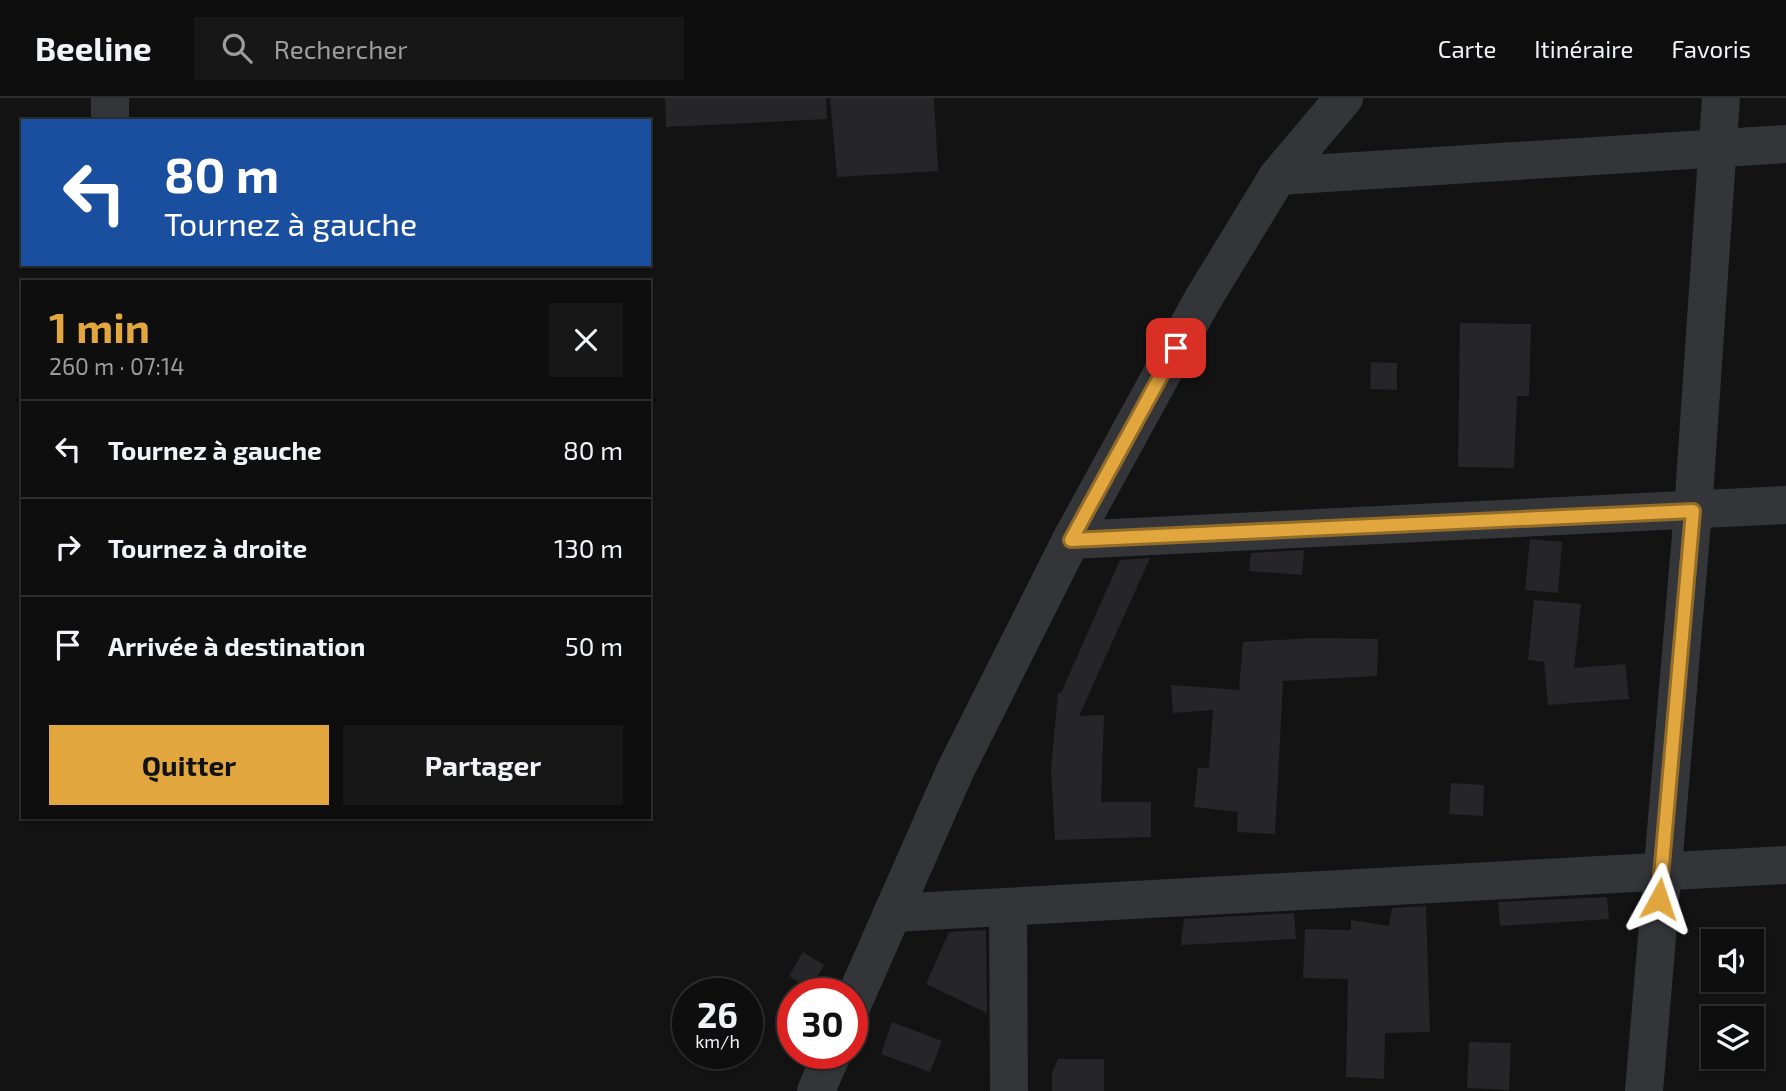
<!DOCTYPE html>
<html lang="fr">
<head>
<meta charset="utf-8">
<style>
  :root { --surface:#0e0e0f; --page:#171718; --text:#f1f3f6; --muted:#9b9c9e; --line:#2e2e2f; --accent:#e1a63e }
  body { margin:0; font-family:"Exo 2",sans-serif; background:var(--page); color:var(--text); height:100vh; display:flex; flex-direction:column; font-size:26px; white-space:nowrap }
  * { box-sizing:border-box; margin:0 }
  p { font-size:23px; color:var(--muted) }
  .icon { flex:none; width:38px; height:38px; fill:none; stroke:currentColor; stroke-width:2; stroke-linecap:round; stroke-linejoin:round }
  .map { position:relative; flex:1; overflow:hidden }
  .panel { position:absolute; left:21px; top:182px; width:630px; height:539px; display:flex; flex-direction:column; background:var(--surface); border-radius:0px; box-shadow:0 2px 5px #0004,0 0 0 2px var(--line) }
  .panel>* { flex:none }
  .guide { position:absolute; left:21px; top:21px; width:630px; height:147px; border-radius:0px; box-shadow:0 2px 5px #0004,0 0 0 2px var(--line); background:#1a4fa0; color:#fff; overflow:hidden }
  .fabs { position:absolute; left:1701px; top:831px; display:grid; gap:14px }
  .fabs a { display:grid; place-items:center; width:63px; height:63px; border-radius:0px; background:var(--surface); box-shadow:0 2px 5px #0004,0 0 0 2px var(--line); font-size:35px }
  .speed { position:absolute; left:672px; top:880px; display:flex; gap:14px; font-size:35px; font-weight:700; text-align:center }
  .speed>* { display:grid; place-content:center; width:91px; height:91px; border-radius:50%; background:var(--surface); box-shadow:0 2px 5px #0004,0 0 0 2px var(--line); line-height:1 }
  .speed small { font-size:18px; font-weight:400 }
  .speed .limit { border:10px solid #d22; background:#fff; color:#111 }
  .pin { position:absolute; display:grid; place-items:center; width:60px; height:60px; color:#fff; margin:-30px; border-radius:14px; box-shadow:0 4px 10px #0006 }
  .me { position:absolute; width:77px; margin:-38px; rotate:5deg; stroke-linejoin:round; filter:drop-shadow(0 0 5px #0008) }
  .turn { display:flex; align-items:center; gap:24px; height:147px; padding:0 28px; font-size:32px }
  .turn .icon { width:91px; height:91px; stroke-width:2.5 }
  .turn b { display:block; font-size:49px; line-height:60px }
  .round { display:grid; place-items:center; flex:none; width:74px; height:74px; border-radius:0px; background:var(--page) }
  .head { display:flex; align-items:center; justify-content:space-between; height:119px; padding:0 28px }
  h1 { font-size:42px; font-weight:700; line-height:52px; color:var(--accent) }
  .cta { display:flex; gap:14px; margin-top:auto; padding:14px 28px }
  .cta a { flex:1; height:80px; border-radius:0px; background:var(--accent); color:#111; font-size:28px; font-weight:700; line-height:80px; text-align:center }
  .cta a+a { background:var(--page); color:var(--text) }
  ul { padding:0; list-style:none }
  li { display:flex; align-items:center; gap:21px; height:98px; padding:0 28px; border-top:2px solid var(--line) }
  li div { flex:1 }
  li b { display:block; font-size:26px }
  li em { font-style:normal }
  header { display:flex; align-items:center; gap:42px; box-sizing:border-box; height:98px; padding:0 35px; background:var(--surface); border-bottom:2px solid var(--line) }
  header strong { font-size:33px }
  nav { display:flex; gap:38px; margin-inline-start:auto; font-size:24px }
  .search { width:490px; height:63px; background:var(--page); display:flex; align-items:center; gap:18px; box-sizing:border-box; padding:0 24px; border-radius:0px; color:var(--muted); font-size:26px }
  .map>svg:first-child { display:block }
  .building { fill:#262628 }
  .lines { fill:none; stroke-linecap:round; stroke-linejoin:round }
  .minor { stroke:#343539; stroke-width:38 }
  .route-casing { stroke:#926c28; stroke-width:18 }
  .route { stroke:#e1a63e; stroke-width:12 }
</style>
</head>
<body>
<header>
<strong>Beeline</strong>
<div class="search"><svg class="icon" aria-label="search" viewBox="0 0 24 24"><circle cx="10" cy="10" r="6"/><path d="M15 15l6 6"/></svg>Rechercher</div>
<nav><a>Carte</a><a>Itinéraire</a><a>Favoris</a></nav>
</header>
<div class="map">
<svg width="1786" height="993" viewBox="0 0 1786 993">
  <rect width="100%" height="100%" fill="#131314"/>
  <g class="building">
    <path d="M665,0H826L827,21L666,29Z"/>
    <path d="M830,0H934L938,73L837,79Z"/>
    <path d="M1460,225L1531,226L1529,298H1517L1514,370L1458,369Z"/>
    <path d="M1371,264L1397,265V292L1370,291Z"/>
    <path d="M1530,441L1562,444L1558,495L1525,492Z"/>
    <path d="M1304,452L1302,477L1249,473L1251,455Z"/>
    <path d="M1150,460L1079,618L1104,617L1101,704H1151V739L1055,742L1051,671L1058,595H1061L1120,462Z"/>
    <path d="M1534,502L1581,506L1574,570L1625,566L1629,601L1548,607L1544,564L1528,562Z"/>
    <path d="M1313,540L1378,541L1377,578L1283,583L1275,736L1237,734L1238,714L1194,709L1198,670H1209L1213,612L1173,615L1171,587L1239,592L1243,544Z"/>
    <path d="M1451,685L1484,687L1483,718L1449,716Z"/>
    <path d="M1607,799L1609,821L1500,828L1498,804Z"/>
    <path d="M1426,808L1430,934L1385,935L1384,981L1346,979L1348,881L1303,880L1305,831L1351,832V822L1389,828L1392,810Z"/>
    <path d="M1294,815L1296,841L1181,847L1184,821Z"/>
    <path d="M986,832L987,915L926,886L949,834Z"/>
    <path d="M803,854L824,867L810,891L789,878Z"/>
    <path d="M892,924L942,943L930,974L881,956Z"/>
    <path d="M1469,944L1511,945L1509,992L1467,990Z"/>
    <path d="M1058,961H1104V993H1052V975Z"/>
  </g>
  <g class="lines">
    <g class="minor">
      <path d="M110,0V23"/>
      <path d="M1278,78L1786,46"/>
      <path d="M1071,442L1786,407"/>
      <path d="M1008,810L1009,993"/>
      <path d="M892,815L1786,767"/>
      <path d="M852,907L955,673L1071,442L1203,201L1278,78L1344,0"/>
      <path d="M816,993L832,956"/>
      <path d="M1644,993L1693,413L1721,0"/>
    </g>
  </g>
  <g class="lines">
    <g class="route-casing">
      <path id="route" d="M1176,250L1071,442L1693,413L1659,801"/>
    </g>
    <use href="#route" class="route"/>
  </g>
</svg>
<div class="fabs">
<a><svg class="icon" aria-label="sound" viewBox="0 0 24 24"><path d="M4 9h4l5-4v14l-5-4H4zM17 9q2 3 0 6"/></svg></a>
<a><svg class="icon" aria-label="layers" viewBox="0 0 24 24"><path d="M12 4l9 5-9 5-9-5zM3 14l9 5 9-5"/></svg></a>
</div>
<div class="speed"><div>26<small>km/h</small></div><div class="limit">30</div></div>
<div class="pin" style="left:1176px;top:250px;background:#d93025"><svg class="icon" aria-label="arrive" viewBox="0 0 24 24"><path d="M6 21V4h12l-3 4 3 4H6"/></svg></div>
<svg class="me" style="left:1659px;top:801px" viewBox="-20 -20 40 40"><path d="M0-17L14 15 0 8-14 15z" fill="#e1a63e" stroke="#fff" stroke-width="4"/></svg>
<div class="guide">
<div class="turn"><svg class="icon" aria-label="left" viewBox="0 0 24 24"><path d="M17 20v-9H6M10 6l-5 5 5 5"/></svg><div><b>80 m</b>Tournez à gauche</div></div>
</div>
<section class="panel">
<div class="head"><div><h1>1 min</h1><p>260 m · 07:14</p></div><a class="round"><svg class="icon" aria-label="close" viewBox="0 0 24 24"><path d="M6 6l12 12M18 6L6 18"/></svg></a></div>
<ul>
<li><svg class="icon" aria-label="left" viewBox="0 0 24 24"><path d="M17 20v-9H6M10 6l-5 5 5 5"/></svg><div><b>Tournez à gauche</b></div><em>80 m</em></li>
<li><svg class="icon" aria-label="right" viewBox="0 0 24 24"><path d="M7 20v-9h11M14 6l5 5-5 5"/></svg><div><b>Tournez à droite</b></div><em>130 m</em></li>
<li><svg class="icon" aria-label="arrive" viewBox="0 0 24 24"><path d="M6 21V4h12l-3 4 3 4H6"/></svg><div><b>Arrivée à destination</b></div><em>50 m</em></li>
</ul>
<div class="cta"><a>Quitter</a><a>Partager</a></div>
</section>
</div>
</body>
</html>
